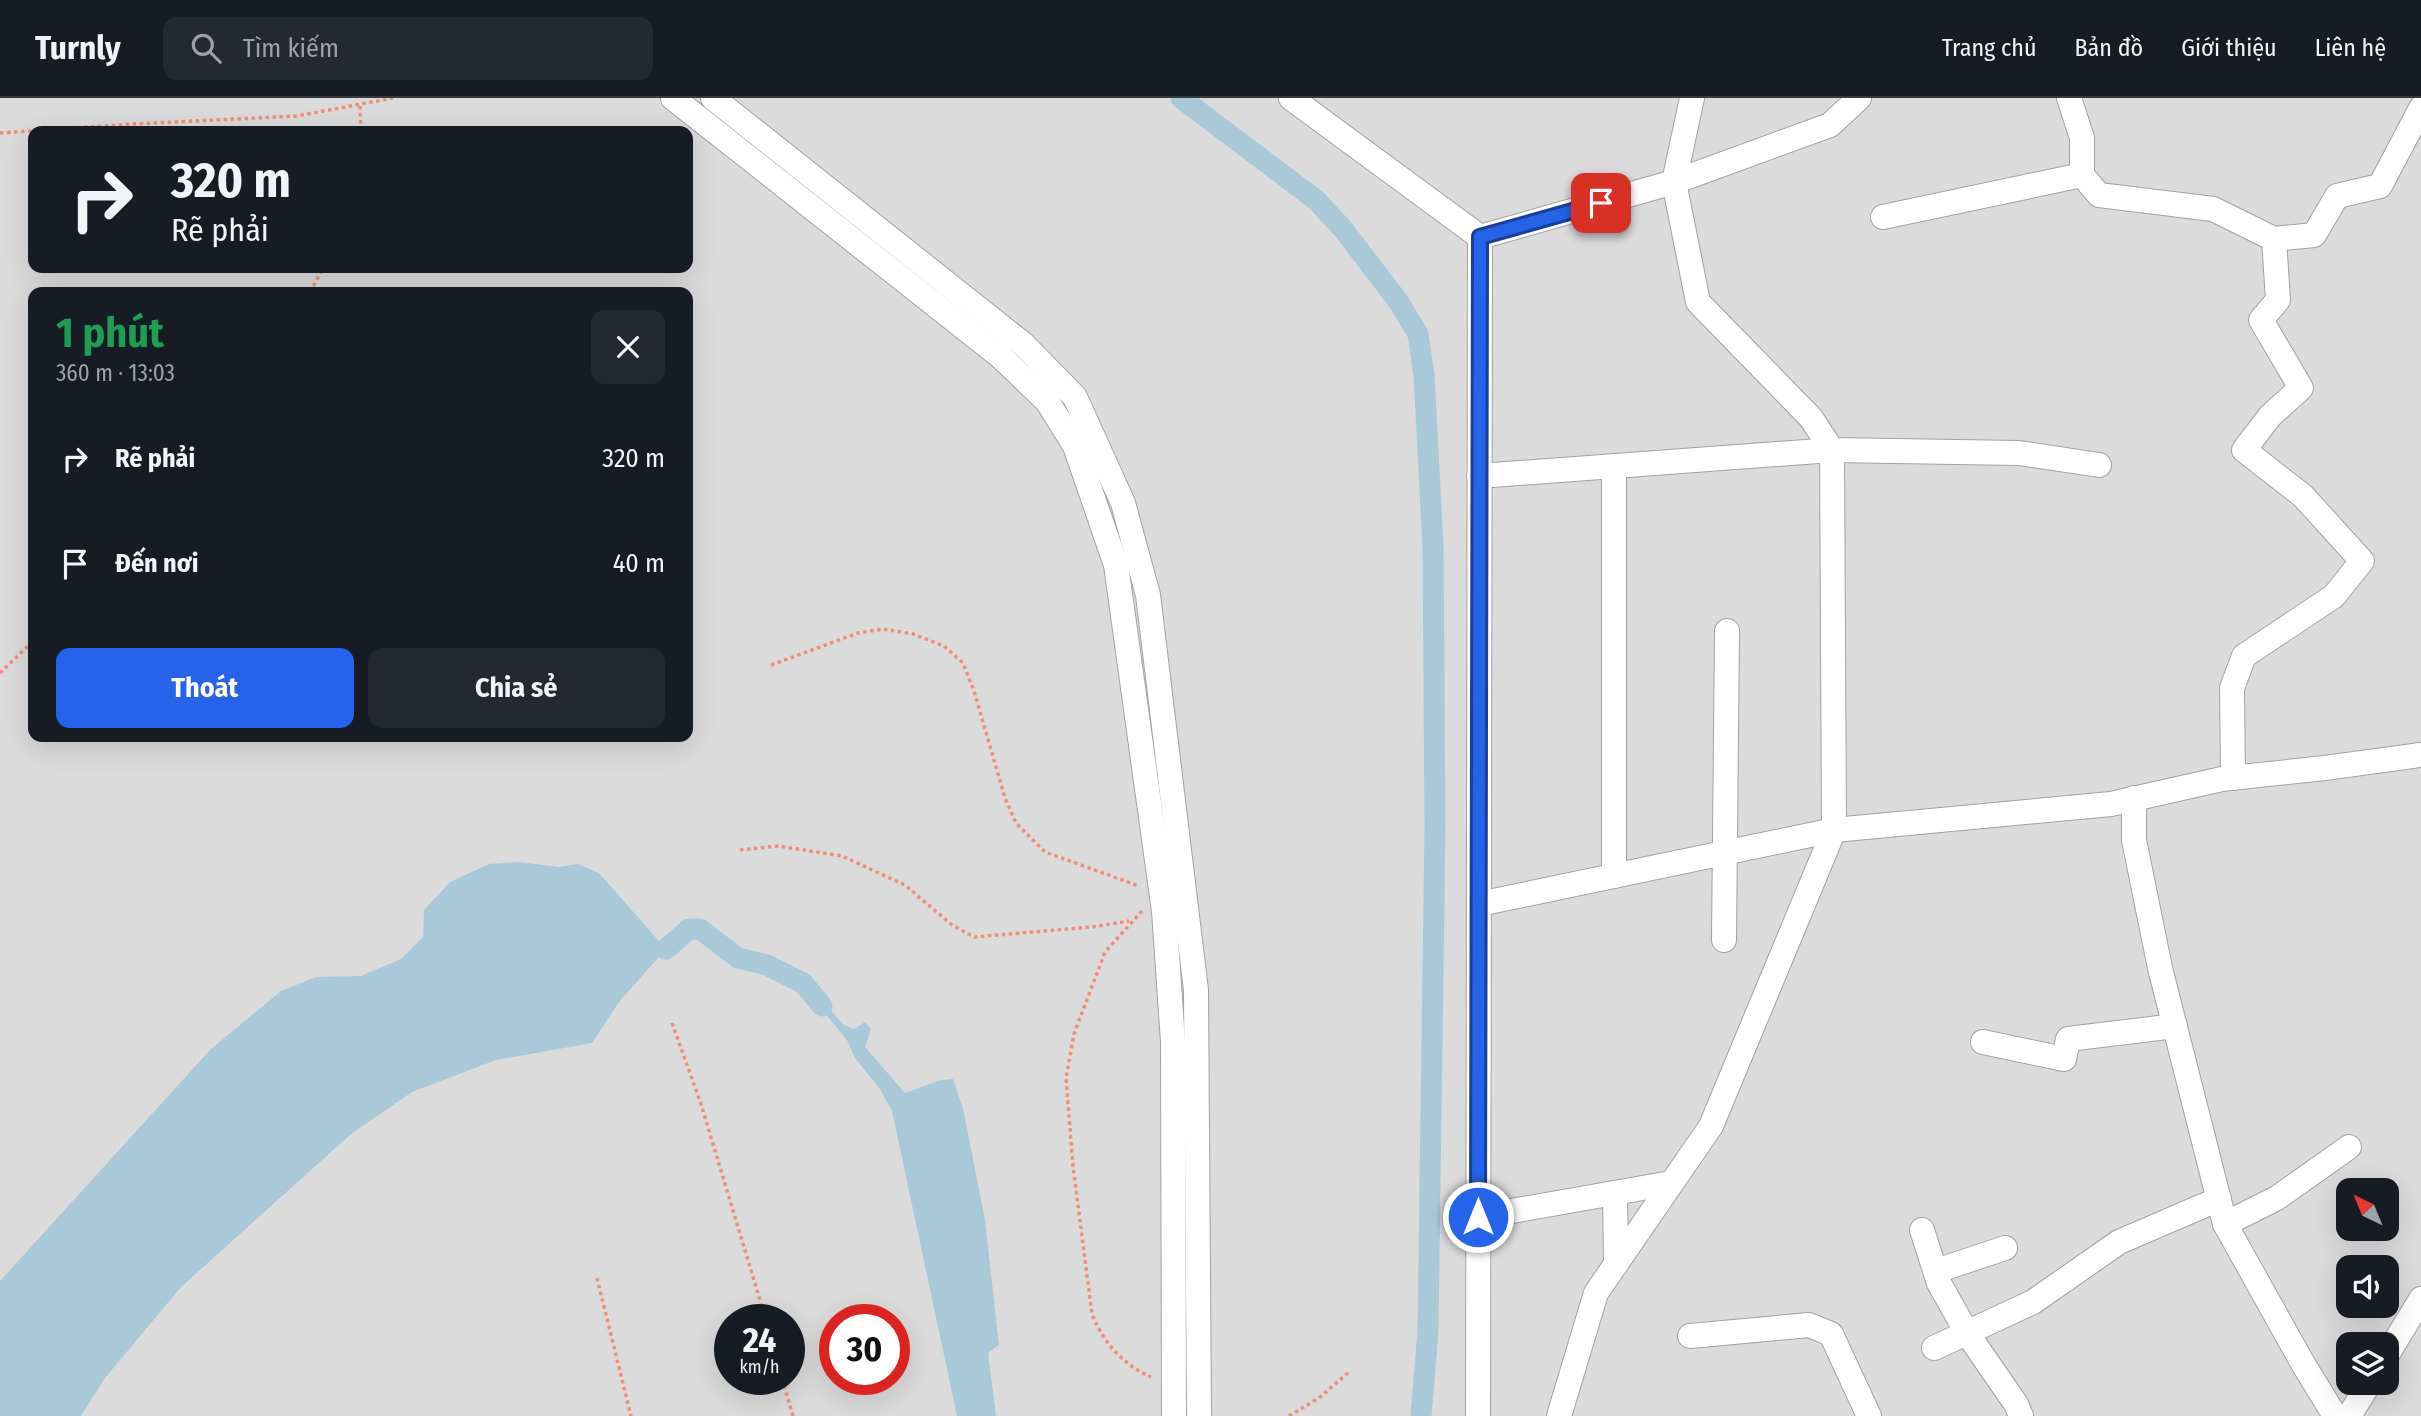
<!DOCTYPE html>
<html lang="vi">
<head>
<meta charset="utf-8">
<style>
  :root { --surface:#171b24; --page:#242831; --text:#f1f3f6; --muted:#9ea1a6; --line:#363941; --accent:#2563eb }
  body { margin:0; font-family:"Fira Sans Condensed",sans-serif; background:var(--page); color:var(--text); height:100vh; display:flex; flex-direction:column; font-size:26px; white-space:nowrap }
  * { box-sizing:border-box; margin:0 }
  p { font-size:23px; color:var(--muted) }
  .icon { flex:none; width:38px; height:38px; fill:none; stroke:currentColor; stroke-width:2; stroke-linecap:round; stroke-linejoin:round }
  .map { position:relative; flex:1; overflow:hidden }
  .panel { position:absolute; left:28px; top:189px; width:665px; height:455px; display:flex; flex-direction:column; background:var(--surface); border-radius:14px; box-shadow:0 7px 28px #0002 }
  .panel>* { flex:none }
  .hud { position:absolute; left:28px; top:28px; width:665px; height:147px; border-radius:14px; box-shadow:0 7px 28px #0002; background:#171b24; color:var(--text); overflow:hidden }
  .needle { width:46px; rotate:317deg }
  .controls { position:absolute; left:2336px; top:1080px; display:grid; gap:14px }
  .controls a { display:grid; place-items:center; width:63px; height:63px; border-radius:14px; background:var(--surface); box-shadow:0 7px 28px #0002; font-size:35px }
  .speed { position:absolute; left:714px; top:1206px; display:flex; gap:14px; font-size:35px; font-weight:700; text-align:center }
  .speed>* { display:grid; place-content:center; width:91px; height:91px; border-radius:50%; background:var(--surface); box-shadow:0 7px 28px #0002; line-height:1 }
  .speed small { font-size:18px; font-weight:400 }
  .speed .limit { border:10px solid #d22; background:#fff; color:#111 }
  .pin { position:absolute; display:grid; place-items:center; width:60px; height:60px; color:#fff; margin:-30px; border-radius:14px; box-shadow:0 4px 10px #0006 }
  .me { position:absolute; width:77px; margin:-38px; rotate:0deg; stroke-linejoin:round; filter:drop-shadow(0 0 5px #0008) }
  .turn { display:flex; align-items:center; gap:24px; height:147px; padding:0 28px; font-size:32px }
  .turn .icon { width:91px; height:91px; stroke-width:2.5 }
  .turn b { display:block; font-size:49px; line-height:60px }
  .round { display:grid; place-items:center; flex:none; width:74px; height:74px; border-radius:14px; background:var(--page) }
  .summary { display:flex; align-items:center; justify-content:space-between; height:119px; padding:0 28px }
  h1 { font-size:42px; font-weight:700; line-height:52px; color:#1e9e55 }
  .button { display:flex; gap:14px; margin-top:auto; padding:14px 28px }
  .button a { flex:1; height:80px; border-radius:14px; background:var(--accent); color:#fff; font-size:28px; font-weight:700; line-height:80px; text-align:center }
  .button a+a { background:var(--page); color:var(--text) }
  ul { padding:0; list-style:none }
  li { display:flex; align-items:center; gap:21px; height:105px; padding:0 28px }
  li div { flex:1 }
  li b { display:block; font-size:26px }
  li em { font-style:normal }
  header { display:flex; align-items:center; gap:42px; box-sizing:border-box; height:98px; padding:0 35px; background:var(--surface); border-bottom:2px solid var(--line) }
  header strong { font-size:33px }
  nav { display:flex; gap:38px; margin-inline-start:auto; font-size:24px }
  .search { width:490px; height:63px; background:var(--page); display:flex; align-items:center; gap:18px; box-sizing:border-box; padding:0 24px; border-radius:14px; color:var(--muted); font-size:26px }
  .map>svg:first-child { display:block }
  .residential { fill:#dcdbdb; fill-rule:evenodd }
  .water { fill:#a9c9d9 }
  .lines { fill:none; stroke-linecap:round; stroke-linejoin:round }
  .canal { stroke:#a9c9d9; stroke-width:21 }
  .street-casing { stroke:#a2a2a2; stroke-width:26 }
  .path { stroke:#f08e75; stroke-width:3.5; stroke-dasharray:3.5 3.5; stroke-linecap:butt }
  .street { stroke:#fff; stroke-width:24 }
  .route-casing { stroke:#184099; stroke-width:18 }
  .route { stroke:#2563eb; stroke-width:12 }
</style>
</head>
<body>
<header>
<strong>Turnly</strong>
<div class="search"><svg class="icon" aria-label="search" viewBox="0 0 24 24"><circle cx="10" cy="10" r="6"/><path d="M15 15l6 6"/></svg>Tìm kiếm</div>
<nav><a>Trang chủ</a><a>Bản đồ</a><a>Giới thiệu</a><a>Liên hệ</a></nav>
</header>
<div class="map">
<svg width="2421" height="1318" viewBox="0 0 2421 1318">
  <rect width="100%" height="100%" fill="#efece5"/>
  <path class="residential" d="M0,0H2421V1318H0ZM33,33H688V170H33ZM33,194H688V639H33ZM2348,1092H2387V1130H2348ZM2348,1169H2387V1208H2348ZM730,1222H789V1281H730ZM835,1222H894V1281H835ZM2348,1246H2387V1284H2348Z"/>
  <g class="water">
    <path d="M519,764L559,769L578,766L599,775L666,851L619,904L592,945L496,962L412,994L351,1036L181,1189L105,1280L81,1318H0V1183L210,952L281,893L316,879L361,878L401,861L423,839L424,812L450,784L489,766Z"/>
    <path d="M825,906L844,927L854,931L865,924L871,931L865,949L905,995L941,982L953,981L963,1010L985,1122L999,1247L988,1255L996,1318H957L892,1013L880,991L855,960L847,942L822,912Z"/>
  </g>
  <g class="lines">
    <g class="canal">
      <path d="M1181,0L1316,102L1343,131L1398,203L1418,236L1424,277L1433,447L1435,729L1428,1233L1421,1318"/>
      <path d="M666,851L689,831H700L738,860L767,867L803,885L822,908"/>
    </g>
    <g class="street-casing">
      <g id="street">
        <path d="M673,0L1000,258L1047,303L1075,348L1116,467L1164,813L1173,944L1174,1318"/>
        <path d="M713,0L1023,246L1075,299L1123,405L1148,497L1196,892L1199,1318"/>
        <path d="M1291,0L1480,139L1478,1318"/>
        <path d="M2069,0L2082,40V77L2099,97L2213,111L2274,141L2314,137L2337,98L2380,88L2421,10"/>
        <path d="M1883,119L2082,77"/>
        <path d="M1480,139L1674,84L1830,27L1859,0"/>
        <path d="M1614,368V778"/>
        <path d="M1479,378L1832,352L2019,355L2099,367"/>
        <path d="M2233,680L2232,590L2244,558L2334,498L2362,463L2303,398L2244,352L2270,318L2301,290L2261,222L2278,202L2274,141"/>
        <path d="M2134,700V742L2160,870L2225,1126L2302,1264L2335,1318"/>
        <path d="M1479,806L1834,732L2111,706L2222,681L2325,670L2421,657"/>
        <path d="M1724,842L1727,533"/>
        <path d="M1983,944L2064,961L2068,941L2175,928"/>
        <path d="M1615,1095L1616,1166"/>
        <path d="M1478,1119L1671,1085"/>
        <path d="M2225,1126L2277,1100L2349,1049"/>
        <path d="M1922,1132L1939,1185L1967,1235L2016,1306L2021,1318"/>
        <path d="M1936,1173L2005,1150"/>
        <path d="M1690,1238L1809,1227L1831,1236L1869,1318"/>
        <path d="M1934,1250L2033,1204L2119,1144L2219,1101"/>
        <path d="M2387,1257L2421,1201"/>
        <path d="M1559,1318L1596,1195L1711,1028L1834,732L1832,352L1811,320L1698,204L1674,84L1692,0"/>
        <path d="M2349,1318L2370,1284"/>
      </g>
    </g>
    <g class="path">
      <path d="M360,8L361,33"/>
      <path d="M0,35L133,26L297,18L393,0"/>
      <path d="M310,194L323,170"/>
      <path d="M771,567L858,535L883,531L913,536L944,548L963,565L974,593L1005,700L1016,725L1045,754L1139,788"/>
      <path d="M0,575L33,543"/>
      <path d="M740,752L778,748L842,758L905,787L952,827L974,839L1092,829L1129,823"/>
      <path d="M1142,813L1105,854L1074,936L1066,980L1073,1068L1092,1216C1103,1244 1123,1267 1151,1279"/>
      <path d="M672,925L701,1006L766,1222"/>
      <path d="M597,1180L631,1318"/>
      <path d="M782,1281L793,1318"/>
      <path d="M1289,1318L1319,1300L1350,1273"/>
    </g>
    <use href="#street" class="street"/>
  </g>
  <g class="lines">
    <g class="route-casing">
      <path id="route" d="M1478,1119L1480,139L1601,105"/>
    </g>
    <use href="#route" class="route"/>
  </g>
</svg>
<div class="controls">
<a><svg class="needle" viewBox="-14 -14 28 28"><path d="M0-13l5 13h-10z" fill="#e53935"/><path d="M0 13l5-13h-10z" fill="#9ea1a6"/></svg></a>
<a><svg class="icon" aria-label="sound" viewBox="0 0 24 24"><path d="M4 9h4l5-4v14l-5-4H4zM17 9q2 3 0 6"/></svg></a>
<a><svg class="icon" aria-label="layers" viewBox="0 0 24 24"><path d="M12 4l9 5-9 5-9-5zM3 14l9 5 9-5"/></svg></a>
</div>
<div class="speed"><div>24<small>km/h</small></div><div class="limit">30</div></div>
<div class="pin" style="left:1601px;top:105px;background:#d93025"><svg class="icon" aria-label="arrive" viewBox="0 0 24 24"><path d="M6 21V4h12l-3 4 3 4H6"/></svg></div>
<svg class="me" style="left:1478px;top:1119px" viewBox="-20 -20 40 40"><circle r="17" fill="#2563eb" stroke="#fff" stroke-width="3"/><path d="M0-11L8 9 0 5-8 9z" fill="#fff"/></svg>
<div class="hud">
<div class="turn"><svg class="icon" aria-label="right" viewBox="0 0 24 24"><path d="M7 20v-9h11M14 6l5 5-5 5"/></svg><div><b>320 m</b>Rẽ phải</div></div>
</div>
<section class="panel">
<div class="summary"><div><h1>1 phút</h1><p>360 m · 13:03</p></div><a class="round"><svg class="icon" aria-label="close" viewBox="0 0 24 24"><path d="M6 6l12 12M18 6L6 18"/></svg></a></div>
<ul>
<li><svg class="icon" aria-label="right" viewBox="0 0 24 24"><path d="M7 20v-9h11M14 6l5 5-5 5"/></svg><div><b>Rẽ phải</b></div><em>320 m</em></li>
<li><svg class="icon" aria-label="arrive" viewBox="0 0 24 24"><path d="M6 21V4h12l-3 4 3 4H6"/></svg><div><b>Đến nơi</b></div><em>40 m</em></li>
</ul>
<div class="button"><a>Thoát</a><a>Chia sẻ</a></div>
</section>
</div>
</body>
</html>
